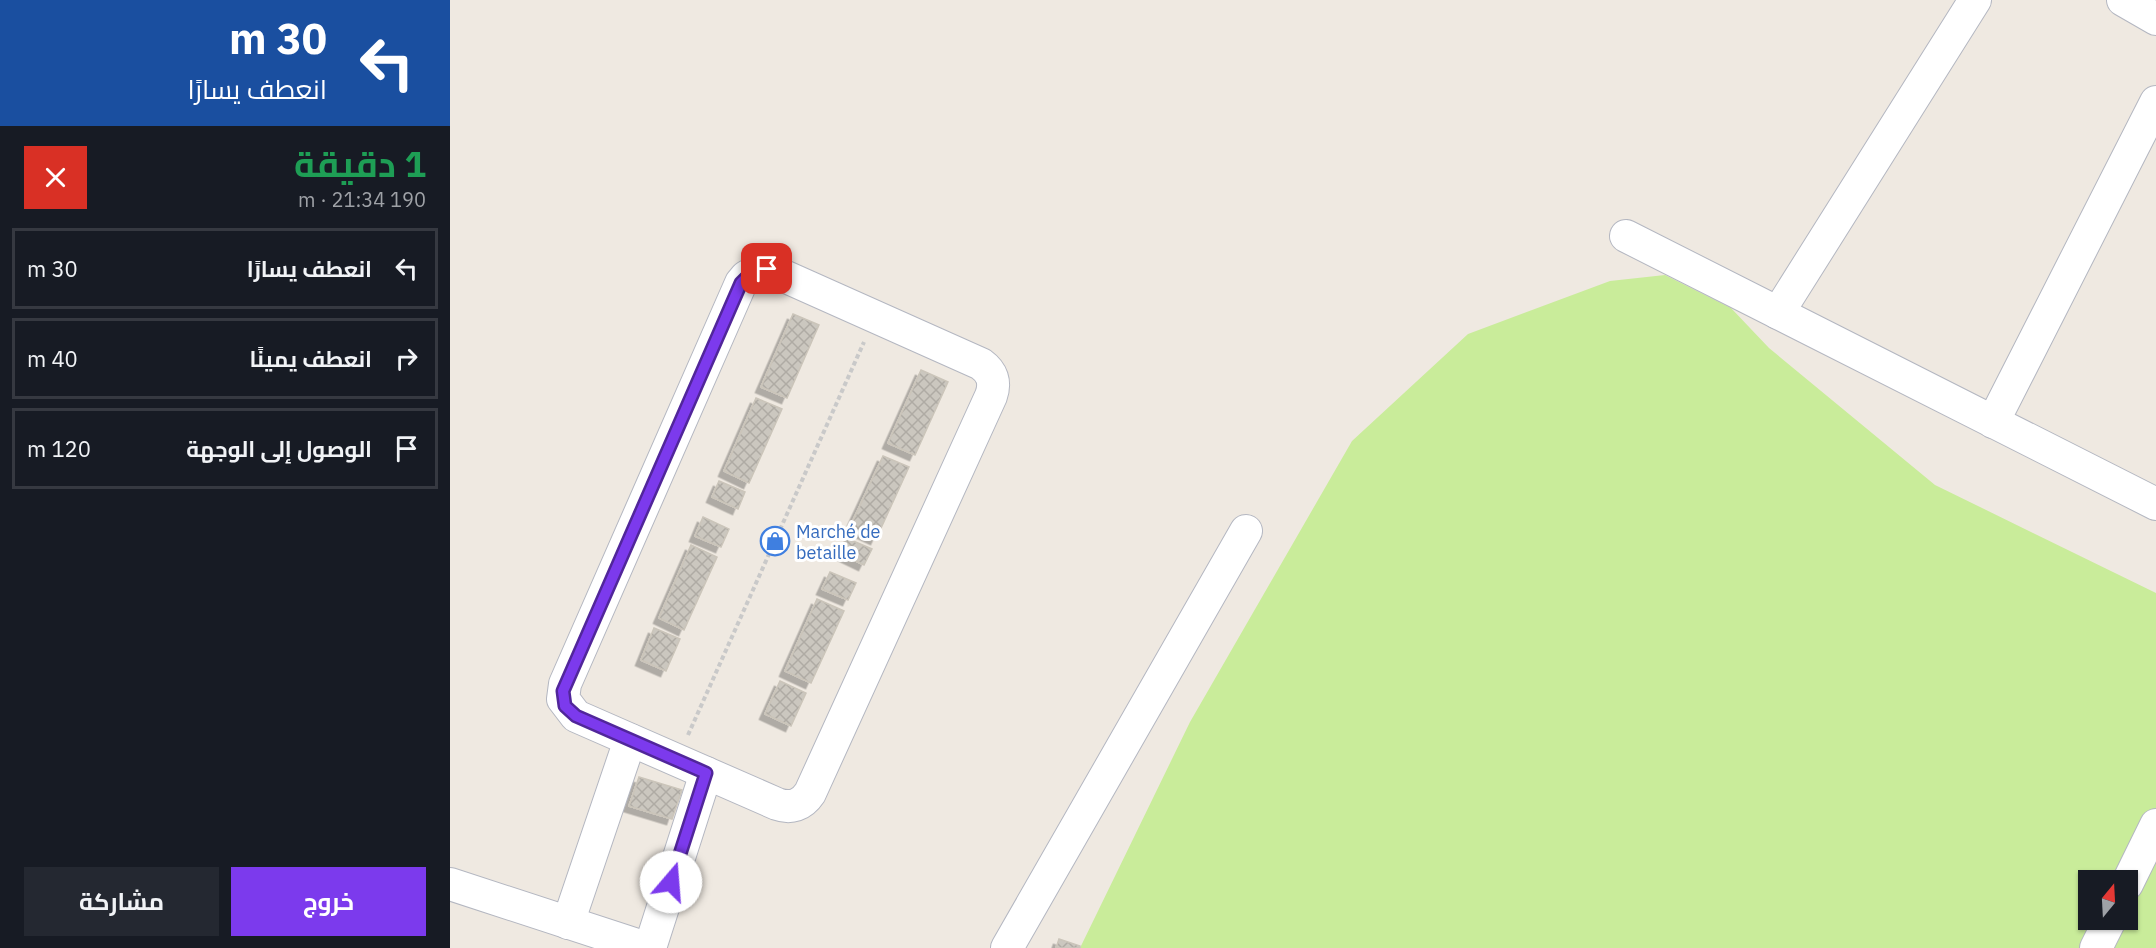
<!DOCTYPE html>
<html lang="ar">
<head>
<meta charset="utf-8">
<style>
  :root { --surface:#171b24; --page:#242831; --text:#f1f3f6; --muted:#9ea1a6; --line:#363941; --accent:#7c3aed }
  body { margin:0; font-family:"IBM Plex Sans",Cairo,sans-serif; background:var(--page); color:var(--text); direction:rtl; height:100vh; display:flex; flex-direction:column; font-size:22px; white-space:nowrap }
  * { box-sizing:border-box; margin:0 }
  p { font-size:20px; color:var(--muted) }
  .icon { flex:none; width:33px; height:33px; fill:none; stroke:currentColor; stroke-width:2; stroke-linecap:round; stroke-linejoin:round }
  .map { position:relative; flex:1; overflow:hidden; direction:ltr }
  .sheet { display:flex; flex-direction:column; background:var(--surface); width:450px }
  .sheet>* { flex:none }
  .hud { background:#1a4fa0; color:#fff; overflow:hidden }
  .needle { width:39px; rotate:18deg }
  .tools { position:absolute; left:1628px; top:870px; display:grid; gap:12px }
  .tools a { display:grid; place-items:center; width:60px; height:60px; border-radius:0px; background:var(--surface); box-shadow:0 2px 4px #0004; font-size:30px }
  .pin { position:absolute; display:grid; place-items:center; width:51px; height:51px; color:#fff; margin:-26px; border-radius:12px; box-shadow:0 3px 9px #0006 }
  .me { position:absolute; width:66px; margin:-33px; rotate:18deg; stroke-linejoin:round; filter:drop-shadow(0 0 4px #0008) }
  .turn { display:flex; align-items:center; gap:21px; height:126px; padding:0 24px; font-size:27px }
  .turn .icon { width:78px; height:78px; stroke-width:2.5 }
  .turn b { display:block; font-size:42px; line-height:51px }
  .round { display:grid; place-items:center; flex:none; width:63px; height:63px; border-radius:0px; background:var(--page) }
  .overview { display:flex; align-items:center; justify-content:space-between; height:102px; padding:0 24px }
  h1 { font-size:36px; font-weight:700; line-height:45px; color:#1e9e55 }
  .action { display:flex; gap:12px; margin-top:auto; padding:12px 24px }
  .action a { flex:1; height:69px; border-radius:0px; background:var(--accent); color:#fff; font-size:24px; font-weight:700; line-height:69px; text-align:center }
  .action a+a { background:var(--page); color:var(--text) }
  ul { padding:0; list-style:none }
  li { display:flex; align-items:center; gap:18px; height:81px; margin:0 12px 9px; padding:0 12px; border:3px solid var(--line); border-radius:0px }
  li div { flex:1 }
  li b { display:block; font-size:22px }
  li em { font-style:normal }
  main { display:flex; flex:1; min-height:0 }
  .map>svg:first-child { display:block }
  .pitch { fill:#c9ec9a; fill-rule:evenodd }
  .building { fill:url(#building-cross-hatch); stroke:#cbc5ba; stroke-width:1.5; filter:url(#shadow) }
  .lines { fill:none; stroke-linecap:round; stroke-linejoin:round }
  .minor-casing { stroke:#b4b7c1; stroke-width:34 }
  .path { stroke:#c9c9c9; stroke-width:4; stroke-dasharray:4.5 3; stroke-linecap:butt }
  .minor { stroke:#fff; stroke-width:32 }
  .route-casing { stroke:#51269a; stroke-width:15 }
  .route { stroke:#7c3aed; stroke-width:10 }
  .labels { text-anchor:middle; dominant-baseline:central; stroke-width:6; stroke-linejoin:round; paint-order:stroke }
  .shop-label { font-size:18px; fill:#366cbe; stroke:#fff; text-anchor:start }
</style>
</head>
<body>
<main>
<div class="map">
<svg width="1706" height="948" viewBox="0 0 1706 948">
  <defs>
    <pattern id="building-cross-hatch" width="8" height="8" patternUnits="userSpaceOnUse" patternTransform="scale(1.5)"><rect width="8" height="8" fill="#cbc7bf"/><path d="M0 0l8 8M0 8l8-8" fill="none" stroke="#afaba4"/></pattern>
    <filter id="shadow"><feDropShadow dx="-5.5" dy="5.5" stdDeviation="0" flood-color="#0004"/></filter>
  </defs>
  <rect width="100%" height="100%" fill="#efe9e1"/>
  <path class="pitch" d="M1215,275L1281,308L1319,348L1485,485L1706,593V948H630L740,722L902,441L1018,334L1160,281ZM1638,880H1677V920H1638Z"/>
  <g class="building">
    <path d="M343,314L369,325L337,398L311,387Z"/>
    <path d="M471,370L498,382L465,455L438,443Z"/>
    <path d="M306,398L332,409L299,483L274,471Z"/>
    <path d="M433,456L459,467L426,539L400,527Z"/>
    <path d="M269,481L295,492L288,509L262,497Z"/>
    <path d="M253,517L279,529L271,547L245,536Z"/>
    <path d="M396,538L422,549L414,565L389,553Z"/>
    <path d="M241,545L267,557L234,630L209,618Z"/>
    <path d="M380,572L406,583L398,600L372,589Z"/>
    <path d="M367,599L394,611L361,683L335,671Z"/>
    <path d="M204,628L230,639L216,671L191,660Z"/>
    <path d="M330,681L356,693L341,726L315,714Z"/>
    <path d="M189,777L232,790L222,819L179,806Z"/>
    <path d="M609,939L630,946V948H606Z"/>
  </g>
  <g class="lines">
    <g class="minor-casing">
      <g id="minor">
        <path d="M1673,0L1706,19"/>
        <path d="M1176,236L1706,504"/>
        <path d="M310,269L325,272L531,364C542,372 546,382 541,396L360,793C352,805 341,809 327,804L126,716L113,699L115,684L291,283L296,277Z"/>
        <path d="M1328,313L1525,0"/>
        <path d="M1543,422L1706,102"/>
        <path d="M0,884L196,948"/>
        <path d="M1677,884L1706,825"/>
        <path d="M118,923L180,740"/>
        <path d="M200,948L256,773"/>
        <path d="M557,948L796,531"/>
        <path d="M1646,948L1660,920"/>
      </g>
    </g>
    <path class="path" d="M238,735L414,342"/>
    <use href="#minor" class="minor"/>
  </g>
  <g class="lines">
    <g class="route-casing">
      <path id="route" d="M221,882L256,773L126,716L115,706L113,691L291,283L302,272L317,269"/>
    </g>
    <use href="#route" class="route"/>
  </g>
  <defs>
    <g id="shop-ring" transform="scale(1.5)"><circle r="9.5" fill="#fff" stroke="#3f7fe0" stroke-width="1.5"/><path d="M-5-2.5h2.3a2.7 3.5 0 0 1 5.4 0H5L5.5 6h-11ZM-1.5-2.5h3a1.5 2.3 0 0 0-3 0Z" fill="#3f7fe0"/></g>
  </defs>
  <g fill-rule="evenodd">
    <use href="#shop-ring" x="325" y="541"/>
  </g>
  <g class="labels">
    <g class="shop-label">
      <text x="346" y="531">Marché de<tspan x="346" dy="21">betaille</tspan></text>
    </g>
  </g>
</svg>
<div class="tools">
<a><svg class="needle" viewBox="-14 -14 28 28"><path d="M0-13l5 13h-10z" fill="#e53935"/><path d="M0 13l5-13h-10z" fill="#9ea1a6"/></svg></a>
</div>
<div class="pin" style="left:317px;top:269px;background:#d93025"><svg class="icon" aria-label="arrive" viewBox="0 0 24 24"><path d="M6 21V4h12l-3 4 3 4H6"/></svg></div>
<svg class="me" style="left:221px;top:882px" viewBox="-20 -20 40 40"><circle r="19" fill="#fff"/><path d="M0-13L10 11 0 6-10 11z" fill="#7c3aed"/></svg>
</div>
<section class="sheet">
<div class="hud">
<div class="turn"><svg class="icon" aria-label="left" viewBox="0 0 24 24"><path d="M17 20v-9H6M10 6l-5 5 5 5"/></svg><div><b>30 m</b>انعطف يسارًا</div></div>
</div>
<div class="overview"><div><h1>1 دقيقة</h1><p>190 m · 21:34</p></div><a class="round" style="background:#d93025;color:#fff"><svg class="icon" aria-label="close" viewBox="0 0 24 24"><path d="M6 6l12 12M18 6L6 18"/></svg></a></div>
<ul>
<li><svg class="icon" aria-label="left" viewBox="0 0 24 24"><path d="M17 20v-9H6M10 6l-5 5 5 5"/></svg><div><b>انعطف يسارًا</b></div><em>30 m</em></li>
<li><svg class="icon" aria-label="right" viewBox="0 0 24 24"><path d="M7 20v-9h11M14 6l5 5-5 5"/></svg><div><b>انعطف يمينًا</b></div><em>40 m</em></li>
<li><svg class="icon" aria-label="arrive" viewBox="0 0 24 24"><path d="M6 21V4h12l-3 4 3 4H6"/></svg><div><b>الوصول إلى الوجهة</b></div><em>120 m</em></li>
</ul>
<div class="action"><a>خروج</a><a>مشاركة</a></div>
</section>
</main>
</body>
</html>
